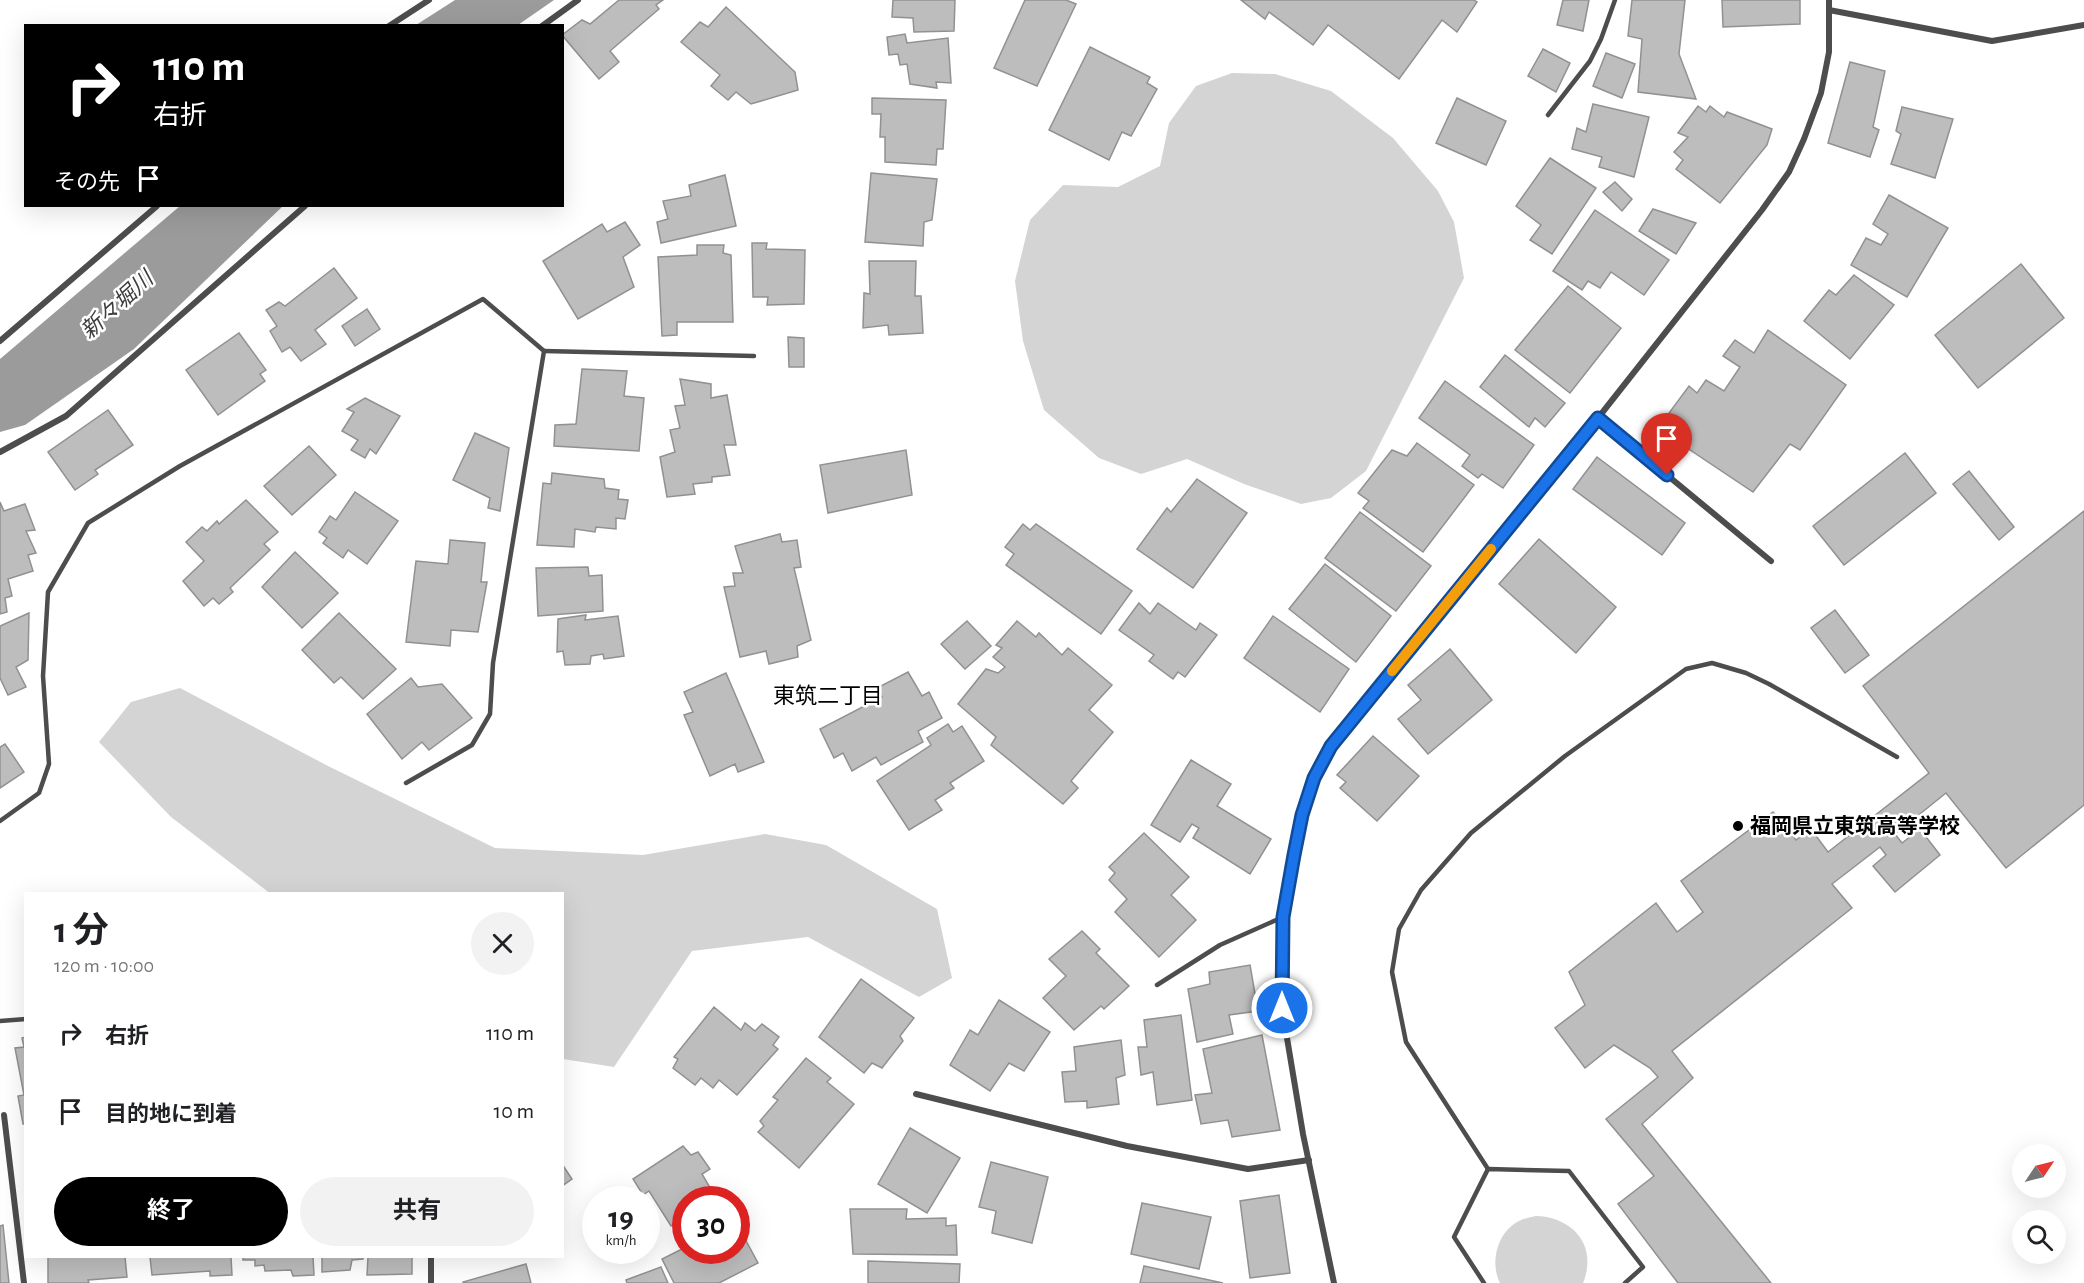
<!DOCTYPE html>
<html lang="ja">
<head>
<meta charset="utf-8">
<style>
  :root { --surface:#fff; --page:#f2f2f2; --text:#202124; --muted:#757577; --accent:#000 }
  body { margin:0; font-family:"Alegreya Sans","Noto Sans JP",sans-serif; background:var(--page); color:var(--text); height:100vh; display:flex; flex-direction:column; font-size:22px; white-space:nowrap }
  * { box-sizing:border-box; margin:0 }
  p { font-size:20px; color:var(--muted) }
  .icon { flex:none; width:33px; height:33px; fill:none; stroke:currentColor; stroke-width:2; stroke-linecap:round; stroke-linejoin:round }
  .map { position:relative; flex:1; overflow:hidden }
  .panel { position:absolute; left:24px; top:892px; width:540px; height:366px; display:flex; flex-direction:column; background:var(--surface); border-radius:0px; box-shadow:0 6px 24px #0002 }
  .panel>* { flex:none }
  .guide { position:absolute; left:24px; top:24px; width:540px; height:183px; border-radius:0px; box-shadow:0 6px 24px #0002; background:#000; color:#fff; overflow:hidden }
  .needle { width:39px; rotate:55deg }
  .tools { position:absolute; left:2012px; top:1144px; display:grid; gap:12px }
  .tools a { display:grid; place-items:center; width:54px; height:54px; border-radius:50%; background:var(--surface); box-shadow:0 6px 24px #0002; font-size:30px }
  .speed { position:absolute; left:582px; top:1186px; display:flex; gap:12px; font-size:30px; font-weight:700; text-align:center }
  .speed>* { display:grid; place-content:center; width:78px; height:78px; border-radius:50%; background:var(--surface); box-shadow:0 6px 24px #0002; line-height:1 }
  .speed small { font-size:15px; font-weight:400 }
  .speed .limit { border:9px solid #d22; background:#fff; color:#111 }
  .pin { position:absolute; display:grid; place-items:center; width:51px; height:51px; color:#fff; margin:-62px -26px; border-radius:50% 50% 50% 0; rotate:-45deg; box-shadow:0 0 6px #0007 }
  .pin .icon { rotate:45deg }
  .me { position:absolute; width:66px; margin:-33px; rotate:0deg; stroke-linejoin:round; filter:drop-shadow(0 0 4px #0008) }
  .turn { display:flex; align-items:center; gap:21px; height:126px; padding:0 30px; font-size:27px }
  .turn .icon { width:78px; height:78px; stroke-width:2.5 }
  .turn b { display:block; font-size:42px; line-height:51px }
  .then { display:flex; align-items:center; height:57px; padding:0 30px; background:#0003; gap:12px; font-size:22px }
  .round { display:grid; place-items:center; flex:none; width:63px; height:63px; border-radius:32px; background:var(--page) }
  .headline { display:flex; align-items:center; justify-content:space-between; height:102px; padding:0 30px }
  h1 { font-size:36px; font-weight:700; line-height:45px }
  .primary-button { display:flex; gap:12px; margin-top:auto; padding:12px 30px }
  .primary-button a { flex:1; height:69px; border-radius:36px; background:var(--accent); color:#fff; font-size:24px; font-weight:700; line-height:69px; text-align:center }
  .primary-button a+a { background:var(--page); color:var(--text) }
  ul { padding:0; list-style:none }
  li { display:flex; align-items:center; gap:18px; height:78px; padding:0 30px }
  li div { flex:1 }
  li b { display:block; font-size:22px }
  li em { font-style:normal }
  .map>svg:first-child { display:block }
  .green { fill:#d4d4d4 }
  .water { fill:#9b9b9b }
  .building { fill:#bdbdbd; stroke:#919191; stroke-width:1.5 }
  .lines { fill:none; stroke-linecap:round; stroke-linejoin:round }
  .service { stroke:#4d4d4d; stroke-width:4.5 }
  .minor { stroke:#4d4d4d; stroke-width:6 }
  .route-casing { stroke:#114b97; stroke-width:15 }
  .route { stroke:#1a73e8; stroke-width:10 }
  .slow { stroke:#f59e0b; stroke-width:10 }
  .poi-dot { fill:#000; stroke:#fff; stroke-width:2 }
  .labels { text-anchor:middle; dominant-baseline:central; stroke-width:5; stroke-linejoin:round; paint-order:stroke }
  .poi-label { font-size:21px; font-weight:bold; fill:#000; stroke:#fff; text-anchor:start }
  .water-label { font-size:22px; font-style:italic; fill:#3c3c3c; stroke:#fff }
  .neighbourhood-label { font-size:22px; fill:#000; stroke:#fff }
</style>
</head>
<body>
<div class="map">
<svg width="2084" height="1283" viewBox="0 0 2084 1283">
  <rect width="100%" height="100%" fill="#fff"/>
  <g class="green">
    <path d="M1232,73L1275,74L1331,91L1393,138L1438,191L1454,222L1464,278L1366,471L1331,498L1301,504L1244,484L1187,459L1141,474L1099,458L1044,410L1023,341L1015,281L1030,220L1063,185L1118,187L1160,166L1169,123L1196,86Z"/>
    <path d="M180,688L328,766L495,848L643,855L765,834L826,845L937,909L952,978L919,997L808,937L692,951L614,1067L563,1059L562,894H271L171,817L99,742L131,702Z"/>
    <path d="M1536,1216C1573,1217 1598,1246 1583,1283H1500C1489,1261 1498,1230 1521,1220C1526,1218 1531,1217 1536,1216Z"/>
  </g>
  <g class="water">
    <path d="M455,0H554L518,25H416Z"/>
    <path d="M180,206H283L134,349L25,425L0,432V359Z"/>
  </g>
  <g class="building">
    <path d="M619,0H663L656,5L659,9L610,51L619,62L599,79L562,35L582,20L590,24Z"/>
    <path d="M893,0H955L954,31L914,32L913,18L892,17Z"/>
    <path d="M1025,0H1066L1076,4L1037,86L994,68Z"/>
    <path d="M1241,0H1474L1477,2L1457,32L1442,20L1399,79L1328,25L1313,45L1269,12L1265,19Z"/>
    <path d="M1563,0H1589L1583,31L1557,25Z"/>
    <path d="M1632,0H1685L1679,54L1696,99L1638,92L1642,39L1628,36Z"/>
    <path d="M1722,0H1800V24L1723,27Z"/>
    <path d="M726,7L795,72L798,90L751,104L736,92L728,100L711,86L720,75L681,42L700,22L708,27Z"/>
    <path d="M905,34L907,43L948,38L951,83L936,82L937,88L910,84L907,64L900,65L898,54L889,55L887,37Z"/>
    <path d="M1090,47L1150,77L1147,83L1157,89L1131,136L1122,132L1109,160L1049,130Z"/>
    <path d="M1543,49L1570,63L1556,92L1528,76Z"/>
    <path d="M1606,53L1635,64L1622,98L1593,86Z"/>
    <path d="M1850,62L1885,71L1873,127L1879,130L1870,157L1828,143Z"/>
    <path d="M872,98L946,100L943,149H937L936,165L885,162V137H880L881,114H872Z"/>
    <path d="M1457,98L1506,121L1486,165L1436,143Z"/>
    <path d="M1593,104L1649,117L1634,177L1599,167L1602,157L1572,149L1577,128L1586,132Z"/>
    <path d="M1698,106L1706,112L1710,106L1724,117L1727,112L1772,129L1767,145L1720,203L1676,169L1683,160L1674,152L1688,137L1678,133Z"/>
    <path d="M1902,107L1953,119L1935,178L1891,164L1901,134L1896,131Z"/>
    <path d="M1550,158L1596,188L1552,254L1530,240L1541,225L1516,206Z"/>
    <path d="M871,173L937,179L932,220L924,222L923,246L865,242Z"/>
    <path d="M725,175L736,226L661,243L657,222L668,219L663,201L691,196L689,185Z"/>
    <path d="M1615,182L1632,199L1622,211L1603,192Z"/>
    <path d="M1889,195L1948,228L1907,297L1851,265L1866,238L1881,245L1888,234L1873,224Z"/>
    <path d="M1653,209L1696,223L1676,254L1639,231Z"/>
    <path d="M1595,210L1669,260L1644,295L1611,272L1600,288L1588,281L1582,290L1553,271Z"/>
    <path d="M625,222L640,245L623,257L634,287L578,319L543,261L602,224L607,232Z"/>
    <path d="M752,243H767L766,249L805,250L804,304L767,305L768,297H753Z"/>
    <path d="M697,245H724L723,253L731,255L733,322H677V335L662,336L658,257L697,255Z"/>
    <path d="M869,261H916L915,296H921L923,333L889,335L888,325L863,328L864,293L870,294Z"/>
    <path d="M2021,264L2064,318L1978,388L1935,335Z"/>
    <path d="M334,268L357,298L315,330L326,344L301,361L290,347L282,352L270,331L277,326L266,310L279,302L285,306Z"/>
    <path d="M1854,275L1894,305L1850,359L1804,321L1829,290L1836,295Z"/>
    <path d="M1568,286L1621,328L1570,393L1515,350Z"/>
    <path d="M367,309L380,329L355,346L342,326Z"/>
    <path d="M1768,330L1846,385L1800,450L1790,444L1753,492L1681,444L1674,452L1652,436L1689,386L1697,393L1706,380L1724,391L1740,367L1723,356L1735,340L1754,353Z"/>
    <path d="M239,333L266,370L260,374L265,381L218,415L186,370Z"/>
    <path d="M788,337L804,338V367H789Z"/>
    <path d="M1505,355L1565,403L1545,427L1535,418L1529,427L1480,387Z"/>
    <path d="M582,369L627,371L624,396L644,398L639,451L554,446L555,425L576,424Z"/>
    <path d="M680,379L711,384V398L727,395L736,445H724L730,475L712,477V482L693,484L695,494L667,497L660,457L675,452L670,430L680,428L675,406L685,405Z"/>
    <path d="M1445,381L1534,445L1503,488L1482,474L1478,478L1462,466L1470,455L1419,418Z"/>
    <path d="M365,398L400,416L376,454L370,449L365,458L351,450L358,440L342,431L354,412L347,409Z"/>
    <path d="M108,410L133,445L95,470L98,474L75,490L48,452Z"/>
    <path d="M475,433L509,448L500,511L488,508L490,498L453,480Z"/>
    <path d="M1417,443L1474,485L1423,552L1363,508L1369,501L1358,493L1392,450L1407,456Z"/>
    <path d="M309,446L336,475L292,515L264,486Z"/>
    <path d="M906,450L912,495L828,513L820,465Z"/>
    <path d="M1905,453L1936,493L1844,565L1813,526Z"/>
    <path d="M1597,457L1685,523L1662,555L1573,489Z"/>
    <path d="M1969,471L2014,527L1999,540L1953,484Z"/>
    <path d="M552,473L604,479L605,488L619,490L618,499L628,500L625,519L616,518V529L596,527L595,532L575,529L574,547L537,545L543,483L551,484Z"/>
    <path d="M1197,479L1247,513L1193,588L1137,549L1167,508L1171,512Z"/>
    <path d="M355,492L398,521L367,564L348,550L343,558L323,543L327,538L319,532L330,516L336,520Z"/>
    <path d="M246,500L278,532L264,544L270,550L230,588L233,592L219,604L213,598L204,606L183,581L204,561L186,542L202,527L207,531L217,521L219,524Z"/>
    <path d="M0,502L4,511L25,504L35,530L26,531L36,553L28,555L33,571L8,579L12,596L5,598L7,612L0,614Z"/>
    <path d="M2084,511V805L2006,868L1946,793L1895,834L1902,843L1920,829L1940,855L1895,892L1873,866L1886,855L1880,847L1832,884L1852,908L1672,1051L1693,1078L1642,1124L1771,1283H1678L1618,1204L1654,1176L1606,1119L1658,1077L1650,1068L1614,1045L1585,1068L1555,1028L1585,1005L1569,972L1656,903L1677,932L1703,912L1681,881L1773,812L1796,840L1811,829L1828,852L1929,773L1863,686Z"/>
    <path d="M1360,512L1431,566L1396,611L1325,558Z"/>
    <path d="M1023,524L1030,530L1036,524L1132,591L1101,634L1006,565L1014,554L1005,547Z"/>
    <path d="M780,534L782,542L797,540L801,567L794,568L811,640L797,646L798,657L769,664L766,651L740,657L724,587L735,586L733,573H743L735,546Z"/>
    <path d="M1539,539L1616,607L1576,653L1499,584Z"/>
    <path d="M450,540L485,543L481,582H487L478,632L451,630L450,646L406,642L416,561L448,564Z"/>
    <path d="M295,552L338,593L302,628L262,587Z"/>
    <path d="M1325,564L1391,616L1356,662L1289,609Z"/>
    <path d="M588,567L589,576L602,575L603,611L538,616L536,568Z"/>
    <path d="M1139,603L1150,614L1158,603L1196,630L1200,623L1217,635L1185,677L1178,672L1173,679L1149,661L1154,655L1119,630Z"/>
    <path d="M1835,610L1869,655L1845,673L1811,628Z"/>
    <path d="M29,613L28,660L16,667L26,687L8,695L0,678V626Z"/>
    <path d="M339,613L396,669L363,699L341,677L334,683L302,650Z"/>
    <path d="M586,615L585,620L618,616L624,656L604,659L603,654L591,656L590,664L565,665L563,651L557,652L558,619Z"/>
    <path d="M1273,616L1349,669L1320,712L1244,658Z"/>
    <path d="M967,621L991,646L965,669L941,644Z"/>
    <path d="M1017,621L1036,637L1039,633L1062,655L1068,648L1112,685L1089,710L1113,732L1071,781L1078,788L1063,804L991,745L996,737L958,704L986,669L998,673L1005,667L993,657L1002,648L996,645Z"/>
    <path d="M1450,649L1492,700L1428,754L1398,719L1421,700L1408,685Z"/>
    <path d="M908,672L922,696L929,692L942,718L918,731L923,742L881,765L876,757L852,771L843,753L834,758L820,729L882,697L877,688Z"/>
    <path d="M726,673L764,762L738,772L735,764L710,776L684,715L693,712L684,692Z"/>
    <path d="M411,678L418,687L442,684L472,718L429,750L422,742L402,759L367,714Z"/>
    <path d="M948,724L953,732L962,726L984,761L950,783L954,788L935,800L942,810L909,830L877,781L931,745L927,738Z"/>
    <path d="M1373,736L1419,776L1377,821L1340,788L1346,782L1337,775Z"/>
    <path d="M5,744L24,772L0,788V747Z"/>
    <path d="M1191,760L1231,784L1217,806L1271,839L1250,874L1193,838L1199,828L1192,824L1180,842L1151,825Z"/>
    <path d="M1144,833L1189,877L1171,895L1196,920L1159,957L1115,912L1127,899L1109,880L1115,873L1109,867Z"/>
    <path d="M1082,931L1100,949L1096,953L1129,986L1104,1009L1101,1006L1074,1030L1043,998L1066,976L1049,959Z"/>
    <path d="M1250,965L1258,1011L1229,1015L1233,1034L1197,1042L1188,989L1210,984L1209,972Z"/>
    <path d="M861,979L914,1018L900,1036L903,1041L882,1068L872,1063L864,1073L819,1037Z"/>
    <path d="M999,1000L1050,1032L1024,1071L1009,1063L990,1091L950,1065L970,1030L978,1035Z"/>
    <path d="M714,1007L741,1030L745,1023L755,1031L762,1024L779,1037L773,1045L778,1049L737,1095L719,1080L713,1088L701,1078L695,1085L673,1068L678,1059L674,1057Z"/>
    <path d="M1181,1015L1192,1100L1157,1105L1153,1072L1141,1075L1138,1047H1147L1144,1020Z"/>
    <path d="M1262,1035L1280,1130L1232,1137L1228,1120L1201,1124L1195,1095L1212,1093L1203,1049Z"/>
    <path d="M26,1037V1124H23L18,1096L24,1095L15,1048L24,1047L22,1038Z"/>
    <path d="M1121,1040L1125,1075L1116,1078L1119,1104L1087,1108V1101L1065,1102L1062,1072L1076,1071L1074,1047Z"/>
    <path d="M806,1058L831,1078L827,1082L854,1104L799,1168L758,1132L764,1126L760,1121L778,1100L773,1097Z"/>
    <path d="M910,1128L960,1158L927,1213L878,1184Z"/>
    <path d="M683,1146L691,1155L698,1152L710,1169L702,1174L712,1191L703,1197L704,1200H686V1220L684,1217L671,1226L649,1191L643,1195L633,1179Z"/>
    <path d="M991,1162L1048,1177L1032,1243L992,1233L996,1211L979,1207Z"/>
    <path d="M562,1164L572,1179L562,1186Z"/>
    <path d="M1279,1195L1290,1273L1250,1278L1240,1201Z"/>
    <path d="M1142,1203L1211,1217L1199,1269L1131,1254Z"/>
    <path d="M850,1209H907L906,1219L946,1218V1226L956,1225L957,1255L853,1254Z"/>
    <path d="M3,1225L9,1283H0V1226Z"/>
    <path d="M744,1237L758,1263L719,1283H674L662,1259L686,1247V1251H736V1241Z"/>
    <path d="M48,1257H125L127,1277L88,1280L89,1283H48Z"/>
    <path d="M150,1257H231L232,1275L210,1276V1271L152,1275Z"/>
    <path d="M243,1257H313L314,1275L293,1276L291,1270L265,1271L264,1265L255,1266V1260H243Z"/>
    <path d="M322,1257H363V1259L352,1260L350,1270L322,1272Z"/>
    <path d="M368,1257H412V1274L367,1275Z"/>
    <path d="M868,1261L960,1264L959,1283H868Z"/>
    <path d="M526,1264L531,1283H463V1282Z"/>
    <path d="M1144,1266L1223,1283H1140Z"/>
    <path d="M661,1267L668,1283H627L626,1280Z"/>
  </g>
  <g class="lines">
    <g class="service">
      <path d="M1548,115L1590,61L1601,39L1615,0"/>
      <path d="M544,351L754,356"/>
      <path d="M0,821L39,793L49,764L43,676L48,592L88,523L180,466L483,299L544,351L493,663L490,714L472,745L406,783"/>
      <path d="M1157,985L1220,945L1283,917"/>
      <path d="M0,1021L26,1019"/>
      <path d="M1488,1169L1406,1042L1392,972L1399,929L1421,890L1471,833L1565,756L1686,669L1712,663L1746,673L1769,684L1897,757"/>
      <path d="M1484,1283L1454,1237L1488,1169L1569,1171L1643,1267L1625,1283"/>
    </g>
    <g class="minor">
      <path d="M1829,10L1992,41L2084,25"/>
      <path d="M389,26L429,0"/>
      <path d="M542,26L578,0"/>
      <path d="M0,341L157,206"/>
      <path d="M1598,418L1771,561"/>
      <path d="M0,452L66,416L305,206"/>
      <path d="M916,1094L1127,1146L1248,1169L1309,1160"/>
      <path d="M4,1115L24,1283"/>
      <path d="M431,1257V1283"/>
      <path d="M1334,1283L1303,1134L1282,1008L1283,917L1302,815L1314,778L1331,746L1598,418L1762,210L1789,172L1804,139L1821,93L1829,52V0"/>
    </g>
  </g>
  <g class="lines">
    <g class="route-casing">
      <path id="route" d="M1282,1008L1283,917L1294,855L1302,815L1314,778L1331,746L1598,418L1667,475"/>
    </g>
    <use href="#route" class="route"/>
    <path class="slow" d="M1392,671L1491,549"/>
  </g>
  <circle class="poi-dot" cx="1738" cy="826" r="6"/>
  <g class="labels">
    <g class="poi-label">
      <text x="1750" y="826">福岡県立東筑高等学校</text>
    </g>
    <g class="water-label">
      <text transform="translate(117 305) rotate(-42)">新々堀川</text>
    </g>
    <g class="neighbourhood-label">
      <text x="828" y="696">東筑二丁目</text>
    </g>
  </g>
</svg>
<div class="tools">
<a><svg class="needle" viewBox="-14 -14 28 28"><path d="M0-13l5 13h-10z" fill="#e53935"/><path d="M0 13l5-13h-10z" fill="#757577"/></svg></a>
<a><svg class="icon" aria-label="search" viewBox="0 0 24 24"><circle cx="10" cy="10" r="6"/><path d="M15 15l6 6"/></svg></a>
</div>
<div class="speed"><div>19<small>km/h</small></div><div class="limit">30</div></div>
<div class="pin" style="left:1667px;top:475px;background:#d93025"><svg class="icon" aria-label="arrive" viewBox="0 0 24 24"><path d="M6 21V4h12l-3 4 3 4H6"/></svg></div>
<svg class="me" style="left:1282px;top:1008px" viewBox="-20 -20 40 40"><circle r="17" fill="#1a73e8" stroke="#fff" stroke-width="3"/><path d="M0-11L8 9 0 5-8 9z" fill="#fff"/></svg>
<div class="guide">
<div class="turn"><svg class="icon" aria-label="right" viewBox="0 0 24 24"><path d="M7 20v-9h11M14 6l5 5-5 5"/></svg><div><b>110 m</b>右折</div></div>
<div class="then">その先<svg class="icon" aria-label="arrive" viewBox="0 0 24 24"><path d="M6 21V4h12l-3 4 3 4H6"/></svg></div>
</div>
<section class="panel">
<div class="headline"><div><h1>1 分</h1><p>120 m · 10:00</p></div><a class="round"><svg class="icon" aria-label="close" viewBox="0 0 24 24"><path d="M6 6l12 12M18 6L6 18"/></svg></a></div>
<ul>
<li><svg class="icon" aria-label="right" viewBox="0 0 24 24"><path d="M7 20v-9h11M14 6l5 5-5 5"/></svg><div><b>右折</b></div><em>110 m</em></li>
<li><svg class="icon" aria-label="arrive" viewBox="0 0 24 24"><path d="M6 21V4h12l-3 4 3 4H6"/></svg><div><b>目的地に到着</b></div><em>10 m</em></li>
</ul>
<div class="primary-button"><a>終了</a><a>共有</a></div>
</section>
</div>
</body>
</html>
